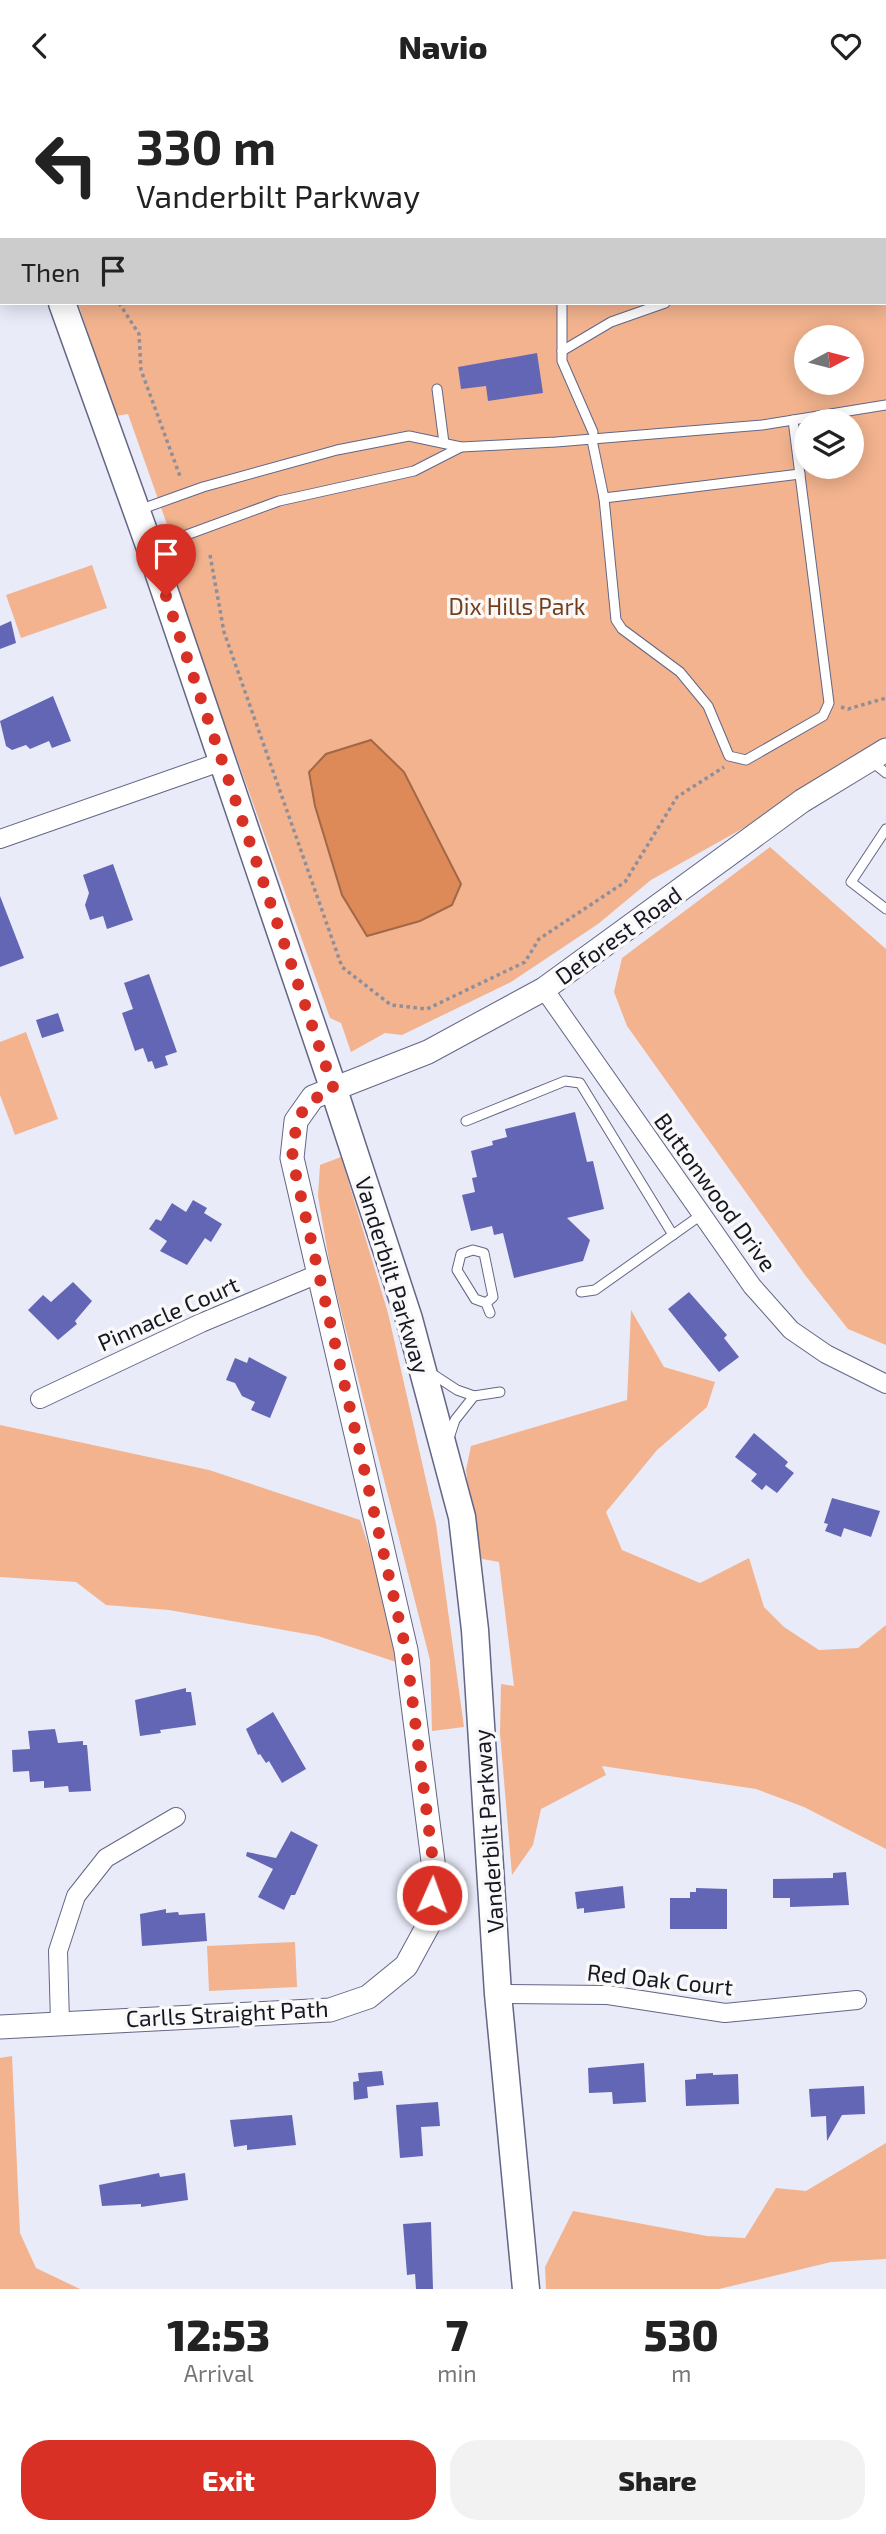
<!DOCTYPE html>
<html lang="en">
<head>
<meta charset="utf-8">
<style>
  :root { --surface:#fff; --page:#f2f2f2; --text:#222; --muted:#767676; --accent:#d93025 }
  body { margin:0; font-family:"Exo 2",sans-serif; background:var(--page); color:var(--text); height:100vh; display:flex; flex-direction:column; font-size:26px; white-space:nowrap }
  * { box-sizing:border-box; margin:0 }
  p { font-size:23px; color:var(--muted) }
  .icon { flex:none; width:38px; height:38px; fill:none; stroke:currentColor; stroke-width:2; stroke-linecap:round; stroke-linejoin:round }
  .map { position:relative; height:2198px; overflow:hidden }
  .details { display:flex; flex-direction:column; background:var(--surface); flex:1 }
  .details>* { flex:none }
  .hud { position:absolute; left:0px; top:0px; width:887px; height:214px; box-shadow:0 4px 18px #0003; background:#fff; color:var(--text); overflow:hidden }
  .needle { width:46px; rotate:83deg }
  .fabs { position:absolute; left:794px; top:234px; display:grid; gap:14px }
  .fabs a { display:grid; place-items:center; width:70px; height:70px; border-radius:50%; background:var(--surface); box-shadow:0 4px 18px #0003; font-size:35px }
  .pin { position:absolute; display:grid; place-items:center; width:60px; height:60px; color:#fff; margin:-72px -30px; border-radius:50% 50% 50% 0; rotate:-45deg; box-shadow:0 0 7px #0007 }
  .pin .icon { rotate:45deg }
  .me { position:absolute; width:77px; margin:-38px; rotate:2deg; stroke-linejoin:round; filter:drop-shadow(0 0 5px #0008) }
  .turn { display:flex; align-items:center; gap:24px; height:147px; padding:0 21px; font-size:32px }
  .turn .icon { width:91px; height:91px; stroke-width:2.5 }
  .turn b { display:block; font-size:49px; line-height:60px }
  .then { display:flex; align-items:center; height:66px; padding:0 21px; background:#0003; gap:14px; font-size:26px }
  .eta { display:flex; justify-content:space-evenly; align-items:center; height:119px; text-align:center }
  .eta b { font-size:42px; font-weight:800; line-height:49px }
  .button { display:flex; gap:14px; margin-top:auto; padding:14px 21px }
  .button a { flex:1; height:80px; border-radius:28px; background:var(--accent); color:#fff; font-size:28px; font-weight:800; line-height:80px; text-align:center }
  .button a+a { background:var(--page); color:var(--text) }
  header { display:flex; justify-content:space-between; align-items:center; height:91px; padding:0 21px; background:var(--surface); font-size:32px; font-weight:800 }
  .map>svg:first-child { display:block }
  .green { fill:#f3b38e; fill-rule:evenodd }
  .water { fill:#dd8a58; stroke:#a16848; stroke-width:2 }
  .building { fill:#6366b4 }
  .lines { fill:none; stroke-linecap:round; stroke-linejoin:round }
  .service-casing { stroke:#636685; stroke-width:11 }
  .minor-casing { stroke:#636685; stroke-width:20 }
  .tertiary-casing { stroke:#636685; stroke-width:25 }
  .secondary-casing { stroke:#636685; stroke-width:29 }
  .path { stroke:#8e8f9c; stroke-width:3.5; stroke-dasharray:3.5 3.5; stroke-linecap:butt }
  .service { stroke:#fff; stroke-width:9 }
  .minor { stroke:#fff; stroke-width:18 }
  .tertiary { stroke:#fff; stroke-width:23 }
  .secondary { stroke:#fff; stroke-width:26 }
  .route { stroke:#d93025; stroke-width:12; stroke-dasharray:0 21.6 }
  .labels { text-anchor:middle; dominant-baseline:central; stroke-width:7; stroke-linejoin:round; paint-order:stroke }
  .park-label { font-size:23px; fill:#753e1b; stroke:#f9f9f9 }
  .street-label { font-size:23px; fill:#161723; stroke:#f9f9f9 }
</style>
</head>
<body>
<header><svg class="icon" aria-label="back" viewBox="0 0 24 24"><path d="M15 5l-7 7 7 7"/></svg>Navio<svg class="icon" aria-label="heart" viewBox="0 0 24 24"><path d="M12 20l-8-8c-3-5 5-10 8-4 3-6 11-1 8 4z"/></svg></header>
<div class="map">
<svg width="886" height="2198" viewBox="0 0 886 2198">
  <rect width="100%" height="100%" fill="#e9ebf9"/>
  <g class="green">
    <path d="M5,0H886V657L651,789L598,833L511,891L402,944L385,942L351,961L341,932L330,927L178,503L174,482L182,476L128,323L116,325L78,212H886V2ZM807,247H852V292H807ZM807,331H852V376H807Z"/>
    <path d="M92,474L107,517L21,547L6,504Z"/>
    <path d="M770,756L886,858V1254L848,1238L805,1184L627,935L614,901L622,867Z"/>
    <path d="M26,941L58,1028L15,1044L0,1004V951Z"/>
    <path d="M341,1066L388,1222L436,1433L464,1636L432,1640L430,1569L331,1181L318,1105L320,1074Z"/>
    <path d="M631,1219L664,1276L715,1291L707,1316L657,1359L606,1421L622,1459L700,1492L749,1467L764,1516L784,1536L819,1559L858,1557L886,1534V1758L804,1716L756,1698L602,1675L606,1684L541,1718L533,1754L512,1784L500,1642L501,1593L514,1595L499,1471L477,1467L466,1379L471,1355L627,1309Z"/>
    <path d="M0,1334L209,1379L360,1429L387,1510L396,1571L318,1545L169,1519L106,1514L76,1491L0,1486Z"/>
    <path d="M295,1851L297,1896L209,1900L207,1855Z"/>
    <path d="M12,1965L20,2142L36,2177L80,2198H0V1967Z"/>
    <path d="M886,2052V2168L831,2171L719,2198H546L545,2176L573,2120L707,2145L745,2147L776,2097L806,2100Z"/>
  </g>
  <path class="water" d="M371,649L404,681L461,793L452,814L420,830L367,845L342,804L315,715L309,681L326,663Z"/>
  <g class="building">
    <path d="M537,262L543,302L488,310L486,295L461,298L458,276Z"/>
    <path d="M11,530L16,552L0,558V535Z"/>
    <path d="M53,605L71,650L52,657L49,650L30,658L26,654L12,659L6,655L0,630Z"/>
    <path d="M113,773L133,829L107,838L103,825L90,829L85,814L89,802L83,784Z"/>
    <path d="M0,805L24,867L0,876Z"/>
    <path d="M149,883L177,961L165,965L168,974L155,978L152,970L148,971L143,957L135,960L122,922L133,918L124,892Z"/>
    <path d="M58,922L64,940L42,947L36,929Z"/>
    <path d="M575,1021L587,1071L593,1070L604,1118L567,1127L590,1149L583,1170L514,1187L503,1142L494,1144L492,1135L471,1140L462,1104L475,1101L472,1087L477,1086L471,1060L493,1054L492,1050L507,1046L505,1038Z"/>
    <path d="M193,1109L207,1117L204,1122L222,1133L211,1151L205,1147L187,1174L160,1160L167,1150L149,1138L156,1128L161,1130L172,1112L186,1121Z"/>
    <path d="M73,1191L92,1210L75,1230L77,1233L58,1249L28,1219L43,1204L51,1211Z"/>
    <path d="M689,1201L727,1244L724,1247L739,1266L719,1281L668,1218Z"/>
    <path d="M249,1266L287,1286L270,1327L251,1319L255,1311L242,1305L235,1292L226,1289L235,1267L247,1272Z"/>
    <path d="M754,1342L788,1371L785,1375L794,1382L777,1402L766,1394L762,1399L751,1390L757,1383L735,1366Z"/>
    <path d="M832,1407L880,1420L871,1446L844,1437L841,1446L825,1440L828,1433L824,1432Z"/>
    <path d="M186,1597V1601H191L196,1634L160,1639L161,1642L140,1645L135,1609Z"/>
    <path d="M273,1621L306,1678L282,1692L269,1670L266,1672L260,1663L258,1664L246,1638Z"/>
    <path d="M55,1638L58,1652L83,1650V1654H87L91,1700L69,1701L68,1695L44,1697V1690L30,1691L29,1680L13,1681L12,1659L30,1658L28,1640Z"/>
    <path d="M291,1740L318,1754L295,1804H291L284,1819L258,1806L273,1778L246,1765L247,1761L276,1767Z"/>
    <path d="M846,1781L849,1814L790,1816V1807H773V1788L833,1787V1782Z"/>
    <path d="M623,1795L625,1817L584,1822V1817L577,1818L575,1801Z"/>
    <path d="M696,1797L727,1798V1838H670V1807H690V1801H696Z"/>
    <path d="M166,1818V1822L178,1821L179,1824L205,1822L207,1850L142,1855L140,1823Z"/>
    <path d="M644,1972L646,2011L613,2013L612,2001L589,2002L588,1977Z"/>
    <path d="M382,1980L384,1994L367,1996L368,2007L354,2009L353,1991L359,1990L358,1982Z"/>
    <path d="M713,1982V1984L738,1983L739,2013L686,2015L685,1989L696,1988V1983Z"/>
    <path d="M864,1995L865,2023L842,2024L827,2050L826,2025L811,2026L809,1998Z"/>
    <path d="M438,2011L440,2035L421,2036L423,2065L400,2067L396,2014Z"/>
    <path d="M292,2024L296,2054L247,2059V2054L234,2056L230,2029Z"/>
    <path d="M159,2082L160,2086L185,2082L188,2109L141,2116V2113L102,2115L99,2094Z"/>
    <path d="M431,2131L433,2198H416L415,2183L407,2184L403,2133Z"/>
  </g>
  <g class="lines">
    <g class="service-casing">
      <g id="service">
        <path d="M560,2L561,0"/>
        <path d="M562,212V270L593,341"/>
        <path d="M562,260L611,231L665,212"/>
        <path d="M437,298L444,352"/>
        <path d="M592,349L604,407L616,529L622,538L680,581L708,615L729,665L746,669L823,625L829,612L793,329"/>
        <path d="M604,407L800,383"/>
        <path d="M139,419L203,396L337,359L409,345L461,356L556,351L762,334L886,314"/>
        <path d="M151,457L279,410L414,380L461,356"/>
        <path d="M871,670L886,682"/>
        <path d="M886,738L851,791L886,818"/>
        <path d="M466,1030L565,990L580,992L673,1144"/>
        <path d="M581,1201L595,1199L701,1124"/>
        <path d="M486,1212L475,1208L457,1179L461,1163L473,1159L484,1162L493,1206L486,1212L490,1222"/>
        <path d="M428,1280L457,1299L474,1305L455,1329L449,1347"/>
        <path d="M474,1305L500,1301"/>
      </g>
    </g>
    <g class="minor-casing">
      <g id="minor">
        <path d="M0,748L223,670"/>
        <path d="M544,898L752,1195L791,1239L826,1263L886,1293"/>
        <path d="M40,1308L201,1232L318,1183"/>
        <path d="M498,1903L608,1904L725,1922L857,1909"/>
        <path d="M60,1931L58,1860L76,1805L106,1767L176,1726"/>
      </g>
    </g>
    <g class="tertiary-casing">
      <path id="tertiary" d="M0,1936L330,1919L368,1906L406,1875L430,1831L434,1778L406,1559L292,1067L296,1030L313,1006L428,961L544,898L802,710L886,659"/>
    </g>
    <g class="secondary-casing">
      <g id="secondary">
        <path d="M0,35L2,40"/>
        <path d="M62,212L150,457L334,999L409,1228L462,1426L475,1539L498,1903L526,2198"/>
      </g>
    </g>
    <g class="path">
      <path d="M33,0L34,2"/>
      <path d="M119,212L139,243L141,279L181,388"/>
      <path d="M210,464L224,541L342,876L391,914L427,918L525,871L539,848L625,791L677,706L724,676"/>
      <path d="M841,616L848,618L886,607"/>
    </g>
    <use href="#service" class="service"/>
    <use href="#minor" class="minor"/>
    <use href="#tertiary" class="tertiary"/>
    <use href="#secondary" class="secondary"/>
  </g>
  <g class="lines">
    <path class="route" d="M166,505L334,999C297,1011 296,1031 292,1067L406,1559L434,1778L432,1804"/>
  </g>
  <g class="labels">
    <g class="park-label">
      <text x="517" y="515">Dix Hills Park</text>
    </g>
    <g class="street-label">
      <text transform="translate(618 844) rotate(-36)">Deforest Road</text>
      <text transform="translate(716 1101) rotate(54)">Buttonwood Drive</text>
      <text transform="translate(393 1184) rotate(73)">Vanderbilt Parkway</text>
      <text transform="translate(168 1222) rotate(-24)">Pinnacle Court</text>
      <text transform="translate(488 1740) rotate(-94)">Vanderbilt Parkway</text>
      <text transform="translate(660 1888) rotate(6)">Red Oak Court</text>
      <text transform="translate(227 1922) rotate(-3)">Carlls Straight Path</text>
    </g>
  </g>
</svg>
<div class="fabs">
<a><svg class="needle" viewBox="-14 -14 28 28"><path d="M0-13l5 13h-10z" fill="#e53935"/><path d="M0 13l5-13h-10z" fill="#767676"/></svg></a>
<a><svg class="icon" aria-label="layers" viewBox="0 0 24 24"><path d="M12 4l9 5-9 5-9-5zM3 14l9 5 9-5"/></svg></a>
</div>
<div class="pin" style="left:166px;top:505px;background:#d93025"><svg class="icon" aria-label="arrive" viewBox="0 0 24 24"><path d="M6 21V4h12l-3 4 3 4H6"/></svg></div>
<svg class="me" style="left:432px;top:1804px" viewBox="-20 -20 40 40"><circle r="17" fill="#d93025" stroke="#fff" stroke-width="3"/><path d="M0-11L8 9 0 5-8 9z" fill="#fff"/></svg>
<div class="hud">
<div class="turn"><svg class="icon" aria-label="left" viewBox="0 0 24 24"><path d="M17 20v-9H6M10 6l-5 5 5 5"/></svg><div><b>330 m</b>Vanderbilt Parkway</div></div>
<div class="then">Then<svg class="icon" aria-label="arrive" viewBox="0 0 24 24"><path d="M6 21V4h12l-3 4 3 4H6"/></svg></div>
</div>
</div>
<section class="details">
<div class="eta">
<div><b>12:53</b><p>Arrival</p></div>
<div><b>7</b><p>min</p></div>
<div><b>530</b><p>m</p></div>
</div>
<div class="button"><a>Exit</a><a>Share</a></div>
</section>
</body>
</html>
